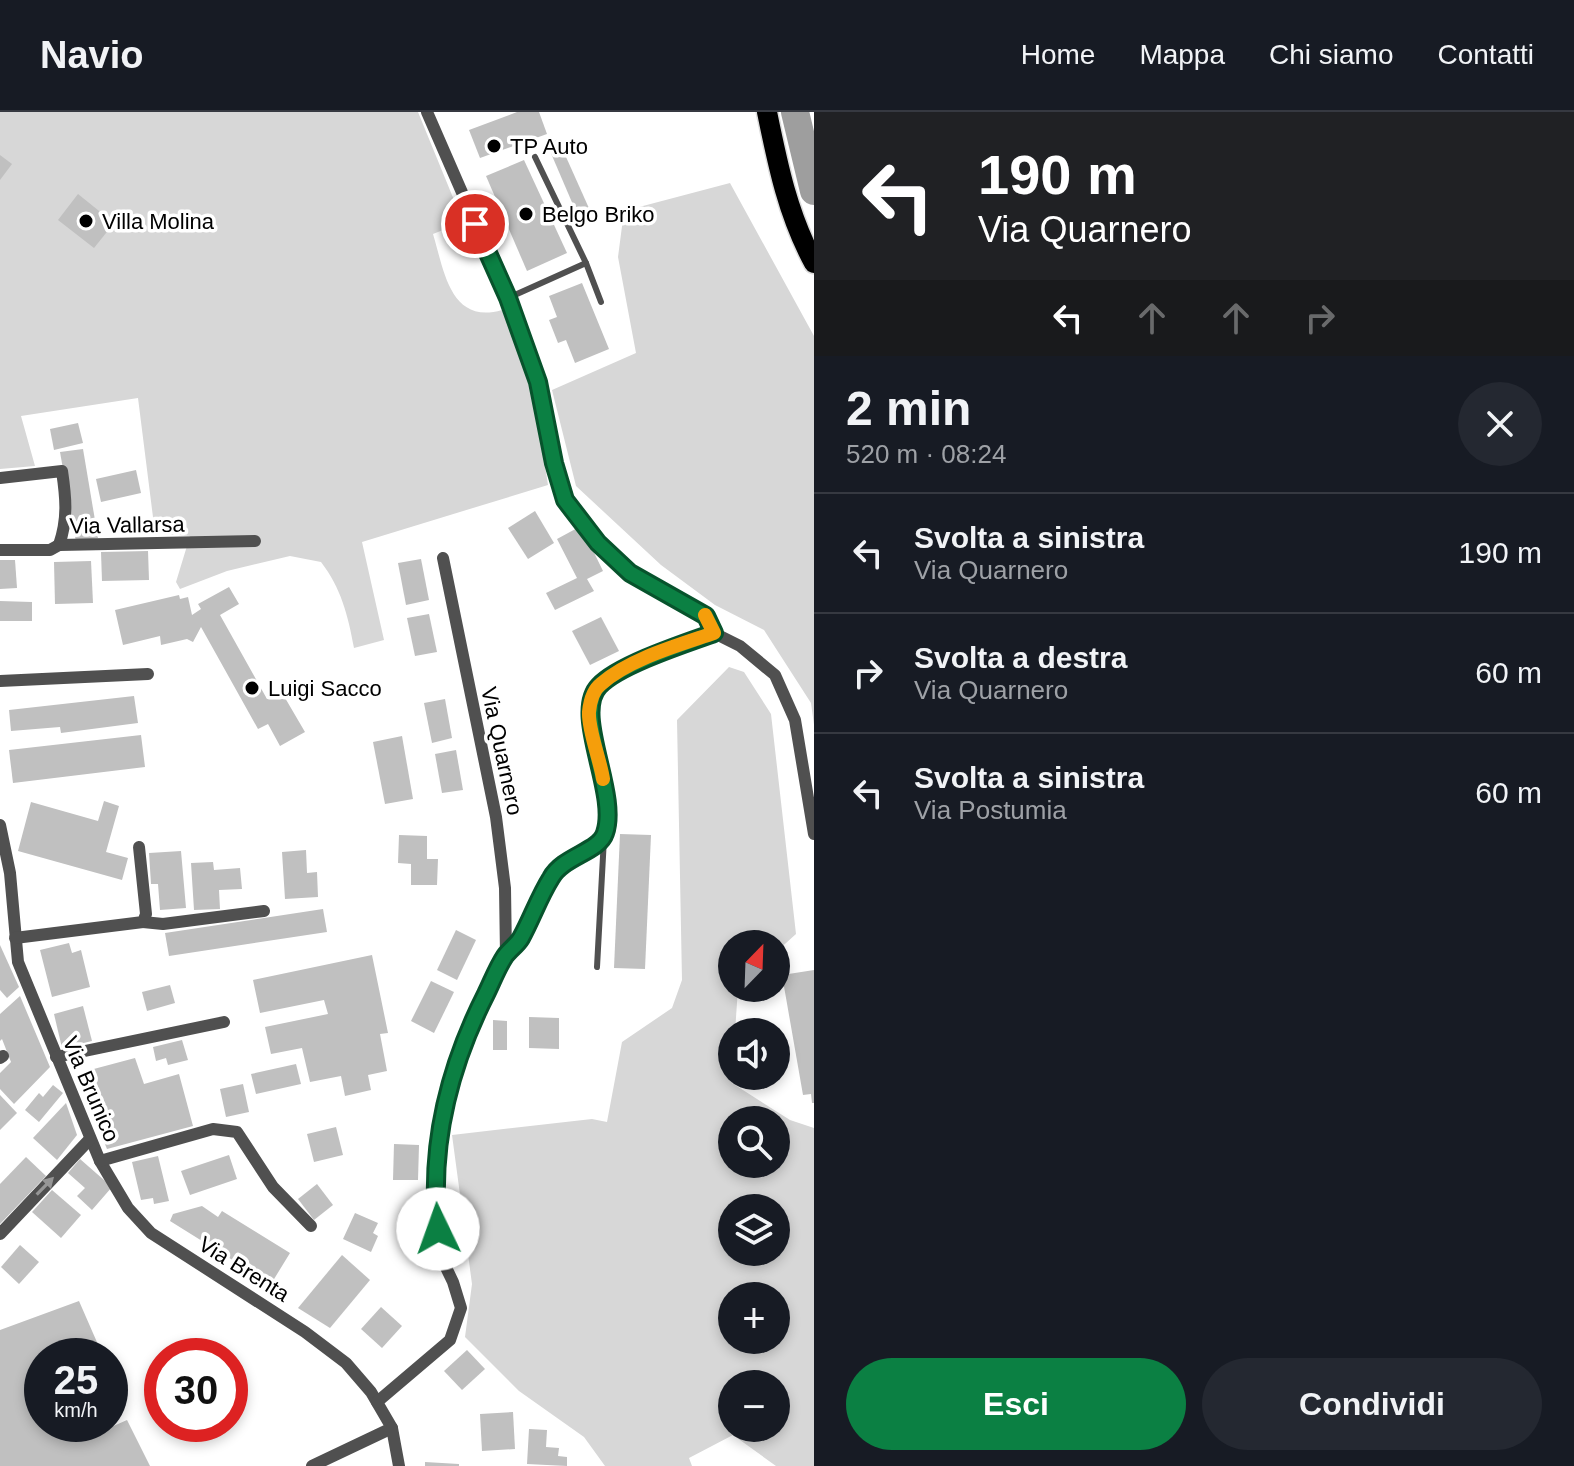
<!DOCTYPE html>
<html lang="it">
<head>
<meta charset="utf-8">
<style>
  :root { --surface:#171b24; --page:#242831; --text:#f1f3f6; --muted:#9ea1a6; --line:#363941; --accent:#0b8043 }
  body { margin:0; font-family:Helvetica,sans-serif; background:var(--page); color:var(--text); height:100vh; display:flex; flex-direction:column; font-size:30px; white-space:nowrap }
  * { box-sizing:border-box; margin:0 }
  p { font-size:26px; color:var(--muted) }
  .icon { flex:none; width:44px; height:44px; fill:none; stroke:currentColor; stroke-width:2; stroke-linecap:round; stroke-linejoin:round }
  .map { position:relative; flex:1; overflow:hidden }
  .side { display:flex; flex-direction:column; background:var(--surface); width:760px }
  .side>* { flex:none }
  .hud { background:#202124; color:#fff; overflow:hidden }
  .needle { width:52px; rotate:23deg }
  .tools { position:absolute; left:718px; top:818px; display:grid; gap:16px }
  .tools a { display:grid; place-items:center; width:72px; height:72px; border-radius:50%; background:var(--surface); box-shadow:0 4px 12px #0003; font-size:40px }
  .speed { position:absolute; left:24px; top:1226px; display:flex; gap:16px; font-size:40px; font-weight:700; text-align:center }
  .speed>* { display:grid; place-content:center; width:104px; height:104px; border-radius:50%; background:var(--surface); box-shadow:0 4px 12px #0003; line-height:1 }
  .speed small { font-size:20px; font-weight:400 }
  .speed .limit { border:12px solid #d22; background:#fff; color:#111 }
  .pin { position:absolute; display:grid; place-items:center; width:68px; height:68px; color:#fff; margin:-34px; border:4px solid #fff; border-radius:50%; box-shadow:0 2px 8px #0007 }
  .me { position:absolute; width:88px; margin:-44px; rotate:357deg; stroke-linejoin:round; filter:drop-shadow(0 0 6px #0008) }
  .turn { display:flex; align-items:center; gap:28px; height:168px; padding:0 32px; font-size:36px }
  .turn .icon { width:104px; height:104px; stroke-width:2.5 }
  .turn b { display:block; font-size:56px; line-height:68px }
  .lanes { display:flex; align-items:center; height:76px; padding:0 32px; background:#0003; justify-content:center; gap:40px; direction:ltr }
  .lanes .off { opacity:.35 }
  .round { display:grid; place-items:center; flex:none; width:84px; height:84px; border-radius:42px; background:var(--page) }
  .headline { display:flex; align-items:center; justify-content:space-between; height:136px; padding:0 32px }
  h1 { font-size:48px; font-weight:800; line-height:60px }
  .button { display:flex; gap:16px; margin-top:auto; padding:16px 32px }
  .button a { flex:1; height:92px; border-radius:48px; background:var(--accent); color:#fff; font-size:32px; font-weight:800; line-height:92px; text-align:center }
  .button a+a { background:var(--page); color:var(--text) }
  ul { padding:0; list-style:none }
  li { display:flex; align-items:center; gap:24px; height:120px; padding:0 32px; border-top:2px solid var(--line) }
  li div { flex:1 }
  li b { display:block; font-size:30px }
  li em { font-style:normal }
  header { display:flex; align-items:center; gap:48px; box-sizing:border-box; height:112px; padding:0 40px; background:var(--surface); border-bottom:2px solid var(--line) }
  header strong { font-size:38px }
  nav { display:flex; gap:44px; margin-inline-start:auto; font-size:28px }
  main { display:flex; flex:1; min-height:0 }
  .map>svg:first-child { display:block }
  .green { fill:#d7d7d7; fill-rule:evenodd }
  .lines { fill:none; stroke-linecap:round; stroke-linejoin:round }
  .river { stroke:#9e9e9e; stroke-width:28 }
  .building { fill:#c0c0c0 }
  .primary-casing { stroke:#dbdbdb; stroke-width:23 }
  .lane { stroke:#505050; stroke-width:6 }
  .street { stroke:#505050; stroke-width:12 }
  .primary { stroke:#000; stroke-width:20 }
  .oneway { fill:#969696 }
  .route-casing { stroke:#07532c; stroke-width:20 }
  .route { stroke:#0b8043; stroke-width:14 }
  .slow { stroke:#f59e0b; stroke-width:14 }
  .poi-dot { fill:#000; stroke:#fff; stroke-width:3 }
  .labels { text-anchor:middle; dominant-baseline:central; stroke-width:7; stroke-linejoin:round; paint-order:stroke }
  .poi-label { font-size:22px; fill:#000; stroke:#fff; text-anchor:start }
  .street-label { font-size:22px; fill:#000; stroke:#fff }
</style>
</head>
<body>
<header>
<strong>Navio</strong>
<nav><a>Home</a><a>Mappa</a><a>Chi siamo</a><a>Contatti</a></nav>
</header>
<main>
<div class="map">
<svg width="814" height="1354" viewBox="0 0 814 1354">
  <rect width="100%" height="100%" fill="#fff"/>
  <g class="green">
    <path d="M0,0H418L463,110L433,122C444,158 450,213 502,198L532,271L548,373L362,430L384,528L354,536C348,503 341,476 321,450L290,444L227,459L180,477L176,470L190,424L155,421L138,286L21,304L35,354L0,357Z"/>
    <path d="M730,71L814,224V613L811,591L764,518L715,493L661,453L576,374L552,278L636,241L618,145L624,99Z"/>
    <path d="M729,555L744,560L771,602L796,822L776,840V832H732V876H738L735,920H732V971L790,1008L814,1016V1354H776L733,1323L689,1346L692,1354H605L584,1325L519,1279L465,1225L472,1172L452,1023L592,1007L607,1010L622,930L672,896L682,868L677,608ZM732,1008H776V1052H732ZM732,1096H776V1140H732ZM732,1184H776V1228H732ZM732,1272H776V1316H732Z"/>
  </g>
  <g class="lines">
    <path class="river" d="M795,0L814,79"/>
  </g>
  <g class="building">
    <path d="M517,0H539L547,22L480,46L469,18Z"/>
    <path d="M558,27L592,103L580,109L547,32Z"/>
    <path d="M0,43L12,52L0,68Z"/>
    <path d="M524,48L567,141L527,159L486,64Z"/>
    <path d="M78,82L114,111L94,136L58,108Z"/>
    <path d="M582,171L609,237L575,251L566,228L558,231L549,208L557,205L549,184Z"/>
    <path d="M78,311L83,331L54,338L50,317Z"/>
    <path d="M83,337L98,426L76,430L60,340Z"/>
    <path d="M136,358L141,381L101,390L96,367Z"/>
    <path d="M535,399L554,431L528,447L508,416Z"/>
    <path d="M581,414L603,459L587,467L594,479L555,498L546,481L577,466L557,427Z"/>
    <path d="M148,439L149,468L102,469L101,440Z"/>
    <path d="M421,447L429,488L406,493L398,451Z"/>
    <path d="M0,448H15L17,476L0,477Z"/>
    <path d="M91,449L93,491L55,492L54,450Z"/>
    <path d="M229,475L239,492L220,503L267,587L281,579L305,620L280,634L268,612L258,617L201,515L193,530L187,527L161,533L160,524L123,533L115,498L179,483L180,487L188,485L192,503L201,497L198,492Z"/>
    <path d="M0,489L32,490V509H0Z"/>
    <path d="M429,502L437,540L415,544L407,506Z"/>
    <path d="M601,505L619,539L590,553L572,519Z"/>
    <path d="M134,584L138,611L61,621L60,615L11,619L9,598Z"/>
    <path d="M445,587L452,626L432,631L424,591Z"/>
    <path d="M141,623L145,655L13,671L9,638Z"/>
    <path d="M402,624L413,687L385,692L373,630Z"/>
    <path d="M456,638L463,678L442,681L435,642Z"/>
    <path d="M104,689L119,694L106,740L128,746L122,768L18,739L31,690L98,709Z"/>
    <path d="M620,722L651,723L645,857L614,856Z"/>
    <path d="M399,723L427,724V747H438L437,773H411V752L398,751Z"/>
    <path d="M306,738L307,761L317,760L318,785L285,787L282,740Z"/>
    <path d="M181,739L186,796L160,798L158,772H151L149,741Z"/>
    <path d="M213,750L214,758L240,756L242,777L219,778L220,797L194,798L191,751Z"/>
    <path d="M323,797L327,820L169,844L165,821Z"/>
    <path d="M456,818L476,828L457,868L437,858Z"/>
    <path d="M69,831L72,841L81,838L90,875L52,885L40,838Z"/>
    <path d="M0,833L19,875L7,886L0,878Z"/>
    <path d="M372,843L388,921L380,922L387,959L368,963L371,978L345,984L341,964L310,970L302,936L271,942L265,915L328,902L324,888L260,901L253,868Z"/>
    <path d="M814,858V991H812L811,982L803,983L782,863Z"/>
    <path d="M431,869L454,880L434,921L411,909Z"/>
    <path d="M170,873L175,891L147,899L142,880Z"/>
    <path d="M20,884L50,955L14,992L0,977V961L11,950L2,927L0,929V902Z"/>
    <path d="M83,894L92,929L62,936L54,902Z"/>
    <path d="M529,905L559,906V937L529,936Z"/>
    <path d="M493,908L507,909V938H493Z"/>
    <path d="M182,928L188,948L168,953L166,946L156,949L153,935Z"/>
    <path d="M135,946L144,972L179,962L193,1014L107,1037L92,1001L99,998L90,958Z"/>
    <path d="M296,952L301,972L256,982L251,962Z"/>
    <path d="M243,972L249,1000L226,1005L220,977Z"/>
    <path d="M53,973L63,981L39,1010L25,998L39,981L43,985Z"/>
    <path d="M0,983L17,1001L0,1018Z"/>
    <path d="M66,991L77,1023L57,1048L33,1026Z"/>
    <path d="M336,1015L343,1043L314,1050L307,1022Z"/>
    <path d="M394,1032L419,1033L418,1068H393Z"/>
    <path d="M229,1043L237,1067L190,1083L181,1059Z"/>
    <path d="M158,1044L169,1089L154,1092L153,1086L141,1088L132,1050Z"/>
    <path d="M26,1045L46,1064L0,1112V1072Z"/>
    <path d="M80,1047L112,1075L92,1098L77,1084L85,1076L68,1061Z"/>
    <path d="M317,1072L333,1093L314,1108L298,1087Z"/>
    <path d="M52,1078L81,1103L61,1126L32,1100Z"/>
    <path d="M202,1094L218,1105L222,1099L290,1141L271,1172L170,1109L173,1102Z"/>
    <path d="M355,1101L378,1111L373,1121L378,1124L371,1140L343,1127Z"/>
    <path d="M20,1133L39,1150L19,1172L1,1155Z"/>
    <path d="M342,1143L370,1168L330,1216L298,1196Z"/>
    <path d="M79,1189L103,1244H42V1312H85L91,1324L127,1308L150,1354H0V1218Z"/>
    <path d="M381,1195L402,1214L382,1236L361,1217Z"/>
    <path d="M467,1238L485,1257L462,1278L444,1259Z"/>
    <path d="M513,1300L515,1337L482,1339L480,1302Z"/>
    <path d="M529,1317L547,1318L546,1335L559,1336L558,1344L567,1345V1354L527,1352Z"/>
    <path d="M425,1350L459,1352V1354H425Z"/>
  </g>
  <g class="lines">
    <g class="primary-casing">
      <path id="primary" d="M767,0C778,54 788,103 814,151"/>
    </g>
    <g class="lane">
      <path d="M535,45L586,151L601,190"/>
      <path d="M508,186L586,151"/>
      <path d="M597,855L604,726"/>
    </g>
    <g class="street">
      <path d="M427,0L508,186L538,270L554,351L565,388L598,431L630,461L706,504L714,521L740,534L775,563L795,608L814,722"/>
      <path d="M0,366L62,359C66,386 68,407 59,433"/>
      <path d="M0,438H50L59,433L255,429"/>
      <path d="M0,569L148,562"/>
      <path d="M0,713L10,761L18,850L100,1049L128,1096L151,1121L305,1220L346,1251L371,1280L392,1316L312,1354"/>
      <path d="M143,810L163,812L264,799"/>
      <path d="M15,826L143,810L146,802L139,735"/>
      <path d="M506,843C530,818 534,782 556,759C573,740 608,737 609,706C610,671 592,637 589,603C588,594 592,582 598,575C617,552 685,531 714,521"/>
      <path d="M56,945L224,910"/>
      <path d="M0,946L3,944"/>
      <path d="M100,1049L213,1017L237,1020L273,1075L311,1114"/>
      <path d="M0,1122L90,1027"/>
      <path d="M377,1290L450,1228L461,1196L453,1170L440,1143L435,1090L439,1032L452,959L469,916L506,843L505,776L496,705L443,446"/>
      <path d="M392,1316L399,1354"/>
    </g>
    <use href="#primary" class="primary"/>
  </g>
  <defs><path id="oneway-solid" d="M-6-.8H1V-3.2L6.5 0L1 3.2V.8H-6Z" transform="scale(2)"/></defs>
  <use class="oneway" href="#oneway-solid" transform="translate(45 1074) rotate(-46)"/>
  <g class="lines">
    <g class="route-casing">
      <path id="route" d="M438,1117C429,1034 449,955 486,882C492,870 497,856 505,844C510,837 517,833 521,826C532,806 539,785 551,766C563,744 599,740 605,721C619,681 572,602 599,574C618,553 686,531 714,521L706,504L630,461L598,431L565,388L554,351L538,270L508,186L475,112"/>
    </g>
    <use href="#route" class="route"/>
    <path class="slow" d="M603,667C600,647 588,618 589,600C590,590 593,578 601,572C629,547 679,533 714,521L705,503"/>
  </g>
  <g class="poi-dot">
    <circle cx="494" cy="34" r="8"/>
    <circle cx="526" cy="102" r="8"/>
    <circle cx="86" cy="109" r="8"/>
    <circle cx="252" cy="576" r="8"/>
  </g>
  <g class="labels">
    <g class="poi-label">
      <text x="510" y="34">TP Auto</text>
      <text x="542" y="102">Belgo Briko</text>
      <text x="102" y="109">Villa Molina</text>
      <text x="268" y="576">Luigi Sacco</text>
    </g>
    <g class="street-label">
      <text transform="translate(127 413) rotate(-1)">Via Vallarsa</text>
      <text transform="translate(502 639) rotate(78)">Via Quarnero</text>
      <text transform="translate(91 977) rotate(67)">Via Brunico</text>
      <text transform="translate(244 1157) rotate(32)">Via Brenta</text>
    </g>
  </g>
</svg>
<div class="tools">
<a><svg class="needle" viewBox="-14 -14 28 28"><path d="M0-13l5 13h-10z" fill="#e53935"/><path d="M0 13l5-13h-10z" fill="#9ea1a6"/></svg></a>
<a><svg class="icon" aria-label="sound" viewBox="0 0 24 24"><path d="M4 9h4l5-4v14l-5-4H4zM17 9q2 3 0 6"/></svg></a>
<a><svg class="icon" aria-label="search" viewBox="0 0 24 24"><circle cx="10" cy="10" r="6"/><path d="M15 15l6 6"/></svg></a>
<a><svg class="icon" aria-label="layers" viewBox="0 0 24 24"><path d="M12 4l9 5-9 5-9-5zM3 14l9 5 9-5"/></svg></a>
<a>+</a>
<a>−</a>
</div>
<div class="speed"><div>25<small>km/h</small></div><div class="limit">30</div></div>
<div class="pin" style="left:475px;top:112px;background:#d93025"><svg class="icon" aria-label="arrive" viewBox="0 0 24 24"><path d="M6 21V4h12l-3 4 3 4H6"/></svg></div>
<svg class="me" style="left:438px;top:1117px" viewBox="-20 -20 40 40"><circle r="19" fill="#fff"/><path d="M0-13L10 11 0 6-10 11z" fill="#0b8043"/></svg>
</div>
<section class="side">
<div class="hud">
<div class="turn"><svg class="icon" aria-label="left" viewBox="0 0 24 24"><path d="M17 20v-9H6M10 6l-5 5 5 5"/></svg><div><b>190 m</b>Via Quarnero</div></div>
<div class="lanes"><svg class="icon" aria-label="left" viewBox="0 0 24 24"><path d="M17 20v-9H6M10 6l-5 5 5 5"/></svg><svg class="icon off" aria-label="ahead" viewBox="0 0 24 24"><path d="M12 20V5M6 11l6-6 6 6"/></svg><svg class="icon off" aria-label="ahead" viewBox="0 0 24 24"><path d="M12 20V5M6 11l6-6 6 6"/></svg><svg class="icon off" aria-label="right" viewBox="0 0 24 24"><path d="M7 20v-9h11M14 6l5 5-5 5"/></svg></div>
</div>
<div class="headline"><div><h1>2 min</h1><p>520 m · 08:24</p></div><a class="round"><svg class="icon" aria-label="close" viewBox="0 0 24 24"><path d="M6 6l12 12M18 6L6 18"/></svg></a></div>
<ul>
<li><svg class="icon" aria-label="left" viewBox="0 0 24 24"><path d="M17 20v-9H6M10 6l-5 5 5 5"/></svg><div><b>Svolta a sinistra</b><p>Via Quarnero</p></div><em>190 m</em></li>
<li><svg class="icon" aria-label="right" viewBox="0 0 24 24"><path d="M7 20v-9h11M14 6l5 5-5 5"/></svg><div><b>Svolta a destra</b><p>Via Quarnero</p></div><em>60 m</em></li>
<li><svg class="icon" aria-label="left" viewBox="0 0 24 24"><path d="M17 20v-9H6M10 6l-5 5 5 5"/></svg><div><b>Svolta a sinistra</b><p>Via Postumia</p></div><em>60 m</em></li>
</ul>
<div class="button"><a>Esci</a><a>Condividi</a></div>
</section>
</main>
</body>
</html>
